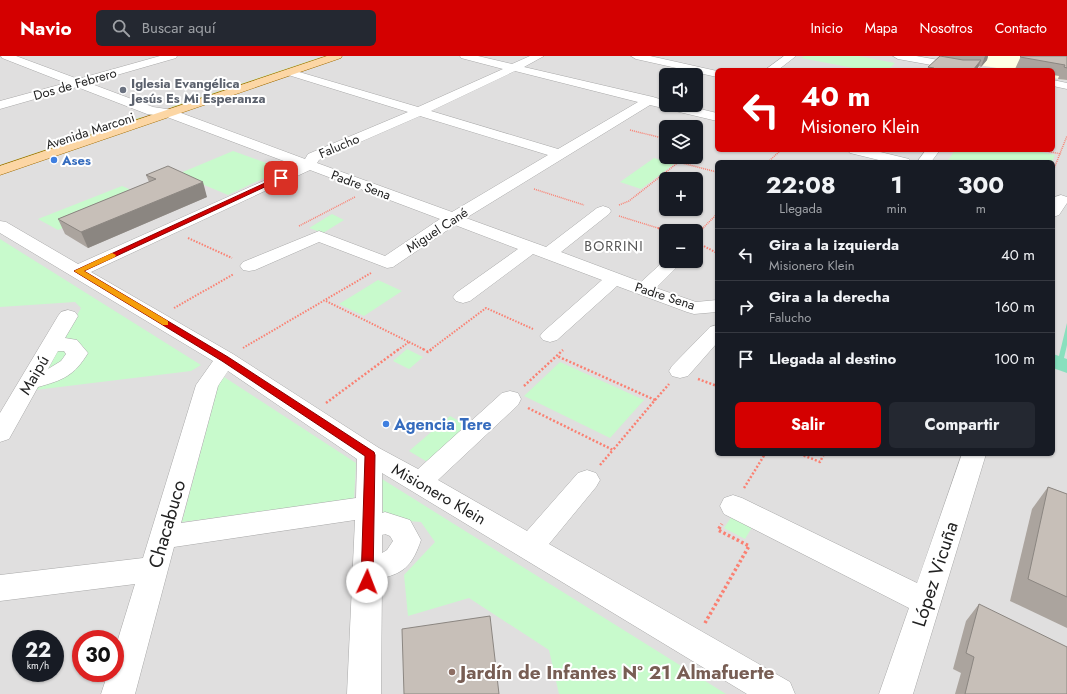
<!DOCTYPE html>
<html lang="es">
<head>
<meta charset="utf-8">
<style>
  :root { --surface:#171b24; --page:#242831; --text:#f1f3f6; --muted:#9ea1a6; --line:#363941; --accent:#d40000 }
  body { margin:0; font-family:Jost,sans-serif; background:var(--page); color:var(--text); height:100vh; display:flex; flex-direction:column; font-size:15px; white-space:nowrap }
  * { box-sizing:border-box; margin:0 }
  p { font-size:13px; color:var(--muted) }
  .icon { flex:none; width:22px; height:22px; fill:none; stroke:currentColor; stroke-width:2; stroke-linecap:round; stroke-linejoin:round }
  .map { position:relative; flex:1; overflow:hidden }
  .details { position:absolute; left:715px; top:104px; width:340px; height:296px; display:flex; flex-direction:column; background:var(--surface); border-radius:6px; box-shadow:0 1px 3px #0004 }
  .details>* { flex:none }
  .guide { position:absolute; left:715px; top:12px; width:340px; height:84px; border-radius:6px; box-shadow:0 1px 3px #0004; background:#d40000; color:#fff; overflow:hidden }
  .buttons { position:absolute; left:659px; top:12px; display:grid; gap:8px }
  .buttons a { display:grid; place-items:center; width:44px; height:44px; border-radius:6px; background:var(--surface); box-shadow:0 1px 3px #0004; font-size:20px }
  .speed { position:absolute; left:12px; top:574px; display:flex; gap:8px; font-size:20px; font-weight:700; text-align:center }
  .speed>* { display:grid; place-content:center; width:52px; height:52px; border-radius:50%; background:var(--surface); box-shadow:0 1px 3px #0004; line-height:1 }
  .speed small { font-size:10px; font-weight:400 }
  .speed .limit { border:6px solid #d22; background:#fff; color:#111 }
  .pin { position:absolute; display:grid; place-items:center; width:34px; height:34px; color:#fff; margin:-17px; border-radius:8px; box-shadow:0 2px 6px #0006 }
  .me { position:absolute; width:44px; margin:-22px; rotate:2deg; stroke-linejoin:round; filter:drop-shadow(0 0 3px #0008) }
  .turn { display:flex; align-items:center; gap:14px; height:84px; padding:0 20px; font-size:18px }
  .turn .icon { width:52px; height:52px; stroke-width:2.5 }
  .turn b { display:block; font-size:28px; line-height:34px }
  .eta { display:flex; justify-content:space-evenly; align-items:center; height:68px; text-align:center }
  .eta b { font-size:24px; font-weight:700; line-height:28px }
  .primary-button { display:flex; gap:8px; margin-top:auto; padding:8px 20px }
  .primary-button a { flex:1; height:46px; border-radius:6px; background:var(--accent); color:#fff; font-size:16px; font-weight:700; line-height:46px; text-align:center }
  .primary-button a+a { background:var(--page); color:var(--text) }
  ul { padding:0; list-style:none }
  li { display:flex; align-items:center; gap:12px; height:52px; padding:0 20px; border-top:1px solid var(--line) }
  li div { flex:1 }
  li b { display:block; font-size:15px }
  li em { font-style:normal }
  header { display:flex; align-items:center; gap:24px; box-sizing:border-box; height:56px; padding:0 20px; background:var(--accent); color:#fff }
  header strong { font-size:19px }
  nav { display:flex; gap:22px; margin-inline-start:auto; font-size:14px }
  .search { width:280px; height:36px; background:var(--page); display:flex; align-items:center; gap:10px; box-sizing:border-box; padding:0 14px; border-radius:6px; color:var(--muted); font-size:15px }
  .map>svg:first-child { display:block }
  .residential { fill:#e0dfdf; fill-rule:evenodd }
  .education { fill:#ffffe5 }
  .grass { fill:#cdebb0 }
  .park { fill:#c8facc }
  .pitch { fill:#88e0be }
  .lines { fill:none; stroke-linecap:round; stroke-linejoin:round }
  .minor-casing { stroke:#a9a9a9; stroke-width:1 }
  .major-casing { stroke:#a06b00; stroke-width:1 }
  .path-far3 { stroke:#fa8072; stroke-width:1.5; stroke-dasharray:1 1; stroke-linecap:butt }
  .path-far2 { stroke:#fa8072; stroke-width:2; stroke-dasharray:1.5 1.5; stroke-linecap:butt }
  .path-far1 { stroke:#fa8072; stroke-width:2.5; stroke-dasharray:2 2; stroke-linecap:butt }
  .path { stroke:#fa8072; stroke-width:3.5; stroke-dasharray:2.5 2.5; stroke-linecap:butt }
  .minor { fill:#fff; fill-rule:evenodd }
  .major { fill:#fcd6a4; fill-rule:evenodd }
  .wall { fill:#aba49e }
  .shaded-wall { fill:#8b8681 }
  .building { fill:#c7bfb8; stroke:#8b8681 }
  .route { fill:#d40000; stroke:#8a0000 }
  .slow { fill:#f59e0b }
  .worship-dot { fill:#6b7280; stroke:#fff; stroke-width:1.5 }
  .shop-dot { fill:#3f7fe0; stroke:#fff; stroke-width:1.5 }
  .education-dot { fill:#8d6e63; stroke:#fff; stroke-width:1.5 }
  .labels { text-anchor:middle; dominant-baseline:central; stroke-width:4; stroke-linejoin:round; paint-order:stroke }
  .far-worship-label { font-size:13px; font-weight:bold; fill:#5b616d; stroke:#fff; text-anchor:start }
  .far-street-label { font-size:13px; fill:#222; stroke:#fff }
  .far-shop-label { font-size:13px; font-weight:bold; fill:#366cbe; stroke:#fff; text-anchor:start }
  .far-neighbourhood-label { font-size:14px; letter-spacing:1px; fill:#555; stroke:#fff }
  .street-label { font-size:16px; fill:#222; stroke:#fff }
  .shop-label { font-size:16px; font-weight:bold; fill:#366cbe; stroke:#fff; text-anchor:start }
  .near-street-label { font-size:19px; fill:#222; stroke:#fff }
  .near-education-label { font-size:19px; font-weight:bold; fill:#785e54; stroke:#fff; text-anchor:start }
</style>
</head>
<body>
<header>
<strong>Navio</strong>
<div class="search"><svg class="icon" aria-label="search" viewBox="0 0 24 24"><circle cx="10" cy="10" r="6"/><path d="M15 15l6 6"/></svg>Buscar aquí</div>
<nav><a>Inicio</a><a>Mapa</a><a>Nosotros</a><a>Contacto</a></nav>
</header>
<div class="map">
<svg width="1067" height="638" viewBox="0 0 1067 638">
  <rect width="100%" height="100%" fill="#f2efe9"/>
  <path class="residential" d="M0,0H1067V638H0ZM717,14H1053V94H717ZM666,19H696V49H666ZM666,71H696V101H666ZM717,106H1053V398H717ZM666,123H696V153H666ZM666,175H696V205H666ZM21,583H55V617H21ZM81,583H115V617H81Z"/>
  <path class="education" d="M986,0H1067V24L1053,22V14H1009L979,9Z"/>
  <g class="grass">
    <path d="M321,1L325,2L175,52L171,51Z"/>
    <path d="M141,61L145,63L0,112V109Z"/>
  </g>
  <g class="park">
    <path d="M804,0H858L895,7L888,14H864L801,2Z"/>
    <path d="M955,94H1032L1055,99L1052,106H947Z"/>
    <path d="M233,95L283,113L228,139L178,118Z"/>
    <path d="M654,102L674,108L641,133L620,126Z"/>
    <path d="M122,130L143,139L58,174L38,163Z"/>
    <path d="M332,158L344,164L323,177L309,172Z"/>
    <path d="M0,183L201,309L191,315L35,334L81,252L75,246L0,251Z"/>
    <path d="M378,224L402,235L364,260L339,248Z"/>
    <path d="M407,293L423,301L409,313L393,305Z"/>
    <path d="M560,306L644,344L610,382L524,340Z"/>
    <path d="M221,319L356,407L354,444L182,466Z"/>
    <path d="M450,360L470,371L429,407L409,395Z"/>
    <path d="M382,423L726,638H559L549,594L469,542L408,560L404,519L435,486L421,466L383,463Z"/>
    <path d="M734,457L754,468L745,483L724,472Z"/>
  </g>
  <path class="pitch" d="M1067,267V289L1064,302L1067,303V317L1053,312V298L1059,300Z"/>
  <g class="lines">
    <g class="minor-casing">
      <g id="minor">
        <path d="M1,0H16L78,23L160,0H177L176,2L89,27L153,51L173,54L305,103L308,98L408,56L285,18L283,16L289,13L418,51L503,13L461,2L460,0H478L512,8L530,0H544L524,11L653,41L666,45V49H683L717,57V65L650,49L466,162L546,191L597,152L603,150L609,152L611,155L609,158L561,196L641,226L666,203V205H683L656,232L696,246L717,244V256L694,258L687,256L617,230L557,284L550,286L543,284L540,280L543,276L602,224L533,198L470,245L463,247L456,245L453,241L456,237L518,193L455,169L393,211L387,212L319,186L255,214L249,215L243,214L240,210L243,206L319,175L385,200L440,163L310,114L91,216L233,298L379,392L418,413L502,337L510,335L518,337L521,343L518,349L438,424L527,475L578,417L587,414L596,417L600,424L596,431L549,488L790,626L795,638H747L382,417V457L385,456L410,464L421,484C413,507 406,517 382,522L381,638H347L355,464L174,491L135,638H101L108,617H115V593L135,528L0,545V519L143,502L196,329L213,305L0,177V165L6,166L78,208L297,110L167,61L147,58L77,31L0,53V45L66,27L2,2ZM515,15L638,46L558,93L431,55ZM420,60L548,99L452,156L317,107L319,104ZM228,315L357,403L356,442L181,467L218,330ZM385,478L390,480L393,485L387,494L382,497V479Z"/>
        <path d="M631,0H650L717,15V21L636,3Z"/>
        <path d="M784,0H796L778,14H765Z"/>
        <path d="M893,0H916L978,11L984,14H959L898,3Z"/>
        <path d="M1053,24L1067,27V33L1053,30Z"/>
        <path d="M848,94H872L909,103L911,106H887L850,97Z"/>
        <path d="M926,94H940L931,106H917Z"/>
        <path d="M1061,139L1067,141V147L1059,159L1053,161V144L1055,141Z"/>
        <path d="M68,254L75,256L78,260L65,282L77,284L88,297C74,320 63,324 38,331L9,383L0,386V357L58,260L61,256ZM58,295H64L66,298L61,305L48,313Z"/>
        <path d="M717,269V287L688,320L680,322L672,320L669,315L672,310L710,271Z"/>
        <path d="M962,398H986L913,638H879L909,552L724,458L720,450L724,442L733,439L742,442L917,527Z"/>
      </g>
    </g>
    <g class="major-casing">
      <path id="major" d="M327,0H342L341,2L0,119V110Z"/>
    </g>
    <g class="path-far3">
      <path d="M630,74L666,83"/>
      <path d="M696,75L701,72"/>
      <path d="M1041,94L1061,98"/>
      <path d="M678,106L717,116"/>
      <path d="M768,106L781,94"/>
      <path d="M1053,115L1067,80"/>
      <path d="M534,133L584,149"/>
      <path d="M619,149L629,145L685,101"/>
      <path d="M619,160L661,173"/>
      <path d="M299,170L355,141"/>
      <path d="M702,173L717,158"/>
    </g>
    <g class="path-far2">
      <path d="M658,172L667,175"/>
      <path d="M696,179L703,172"/>
      <path d="M188,182L232,202"/>
      <path d="M696,186L717,197"/>
      <path d="M326,245L409,286L398,294"/>
      <path d="M174,252L234,218"/>
      <path d="M409,286L425,294"/>
      <path d="M243,292L371,217"/>
      <path d="M430,294L486,252L533,273"/>
    </g>
    <g class="path-far1">
      <path d="M423,293L428,296L432,293"/>
      <path d="M698,323L717,330"/>
      <path d="M524,330L563,294"/>
      <path d="M655,344L669,328"/>
      <path d="M326,347L399,293"/>
      <path d="M528,352L613,394L655,344L557,300"/>
      <path d="M800,398L820,406L824,398"/>
      <path d="M600,409L613,394"/>
      <path d="M744,432L765,398"/>
    </g>
    <path class="path" d="M705,567L749,490L718,474L722,468"/>
    <use href="#minor" class="minor"/>
    <use href="#major" class="major"/>
  </g>
  <g class="wall">
    <path d="M945,0H988L987,4L981,11L979,10L977,14H927L928,11Z"/>
    <path d="M1021,0H1067V24L1058,23L1059,20L1053,19V14H1022L1015,13Z"/>
    <path d="M146,119L207,141L88,192L65,178L58,163L149,126Z"/>
    <path d="M1048,431L1067,438V572L1010,545L1032,453Z"/>
    <path d="M979,548L1067,638H955L961,617L953,613L966,565Z"/>
  </g>
  <g class="shaded-wall">
    <path d="M985,0H988L987,4L981,11Z"/>
    <path d="M981,4L977,14H973Z"/>
    <path d="M203,126L207,141L88,192L81,176Z"/>
  </g>
  <g class="building">
    <path d="M940,0L963,4H981L973,14H932L934,12L928,11Z"/>
    <path d="M1021,0H1067V12L1064,11L1065,9L1020,1Z"/>
    <path d="M168,110L203,126L81,176L58,163L156,123L146,119Z"/>
    <path d="M1048,431L1067,438V541L1028,523Z"/>
    <path d="M979,548L1067,591V638H965L974,601L966,597Z"/>
    <path d="M490,560L499,638H404L402,573Z"/>
  </g>
  <path class="route" d="M278,121L284,122L84,215L228,301L374,396L375,399L373,526L372,530L367,532L363,530L361,526L365,400L222,305L74,215Z"/>
  <path class="slow" d="M112,197L116,199L115,201L84,215L168,265V269H163L74,215Z"/>
  <circle class="worship-dot" cx="123" cy="34" r="4"/>
  <g class="shop-dot">
    <circle cx="54" cy="104" r="4"/>
    <circle cx="386" cy="368" r="4"/>
  </g>
  <circle class="education-dot" cx="452" cy="616" r="4"/>
  <g class="labels">
    <g class="far-worship-label">
      <text x="131" y="27">Iglesia Evangélica<tspan x="131" dy="15">Jesús Es Mi Esperanza</tspan></text>
    </g>
    <g class="far-street-label">
      <text transform="translate(75 28) rotate(-16)">Dos de Febrero</text>
      <text transform="translate(90 75) rotate(-18)">Avenida Marconi</text>
      <text transform="translate(339 90) rotate(-23)">Falucho</text>
      <text transform="translate(361 129) rotate(20)">Padre Sena</text>
      <text transform="translate(437 174) rotate(-33)">Miguel Cané</text>
      <text transform="translate(665 240) rotate(18)">Padre Sena</text>
    </g>
    <g class="far-shop-label">
      <text x="62" y="104">Ases</text>
    </g>
    <g class="far-neighbourhood-label">
      <text x="614" y="190">BORRINI</text>
    </g>
    <g class="street-label">
      <text transform="translate(34 319) rotate(-60)">Maipú</text>
      <text transform="translate(439 438) rotate(30)">Misionero Klein</text>
    </g>
    <g class="shop-label">
      <text x="394" y="368">Agencia Tere</text>
    </g>
    <g class="near-street-label">
      <text transform="translate(167 468) rotate(-74)">Chacabuco</text>
      <text transform="translate(935 518) rotate(-72)">López Vicuña</text>
    </g>
    <g class="near-education-label">
      <text x="460" y="616">Jardín de Infantes N° 21 Almafuerte</text>
    </g>
  </g>
</svg>
<div class="buttons">
<a><svg class="icon" aria-label="sound" viewBox="0 0 24 24"><path d="M4 9h4l5-4v14l-5-4H4zM17 9q2 3 0 6"/></svg></a>
<a><svg class="icon" aria-label="layers" viewBox="0 0 24 24"><path d="M12 4l9 5-9 5-9-5zM3 14l9 5 9-5"/></svg></a>
<a>+</a>
<a>−</a>
</div>
<div class="speed"><div>22<small>km/h</small></div><div class="limit">30</div></div>
<div class="pin" style="left:281px;top:122px;background:#d93025"><svg class="icon" aria-label="arrive" viewBox="0 0 24 24"><path d="M6 21V4h12l-3 4 3 4H6"/></svg></div>
<svg class="me" style="left:367px;top:526px" viewBox="-20 -20 40 40"><circle r="19" fill="#fff"/><path d="M0-13L10 11 0 6-10 11z" fill="#d40000"/></svg>
<div class="guide">
<div class="turn"><svg class="icon" aria-label="left" viewBox="0 0 24 24"><path d="M17 20v-9H6M10 6l-5 5 5 5"/></svg><div><b>40 m</b>Misionero Klein</div></div>
</div>
<section class="details">
<div class="eta">
<div><b>22:08</b><p>Llegada</p></div>
<div><b>1</b><p>min</p></div>
<div><b>300</b><p>m</p></div>
</div>
<ul>
<li><svg class="icon" aria-label="left" viewBox="0 0 24 24"><path d="M17 20v-9H6M10 6l-5 5 5 5"/></svg><div><b>Gira a la izquierda</b><p>Misionero Klein</p></div><em>40 m</em></li>
<li><svg class="icon" aria-label="right" viewBox="0 0 24 24"><path d="M7 20v-9h11M14 6l5 5-5 5"/></svg><div><b>Gira a la derecha</b><p>Falucho</p></div><em>160 m</em></li>
<li><svg class="icon" aria-label="arrive" viewBox="0 0 24 24"><path d="M6 21V4h12l-3 4 3 4H6"/></svg><div><b>Llegada al destino</b></div><em>100 m</em></li>
</ul>
<div class="primary-button"><a>Salir</a><a>Compartir</a></div>
</section>
</div>
</body>
</html>
